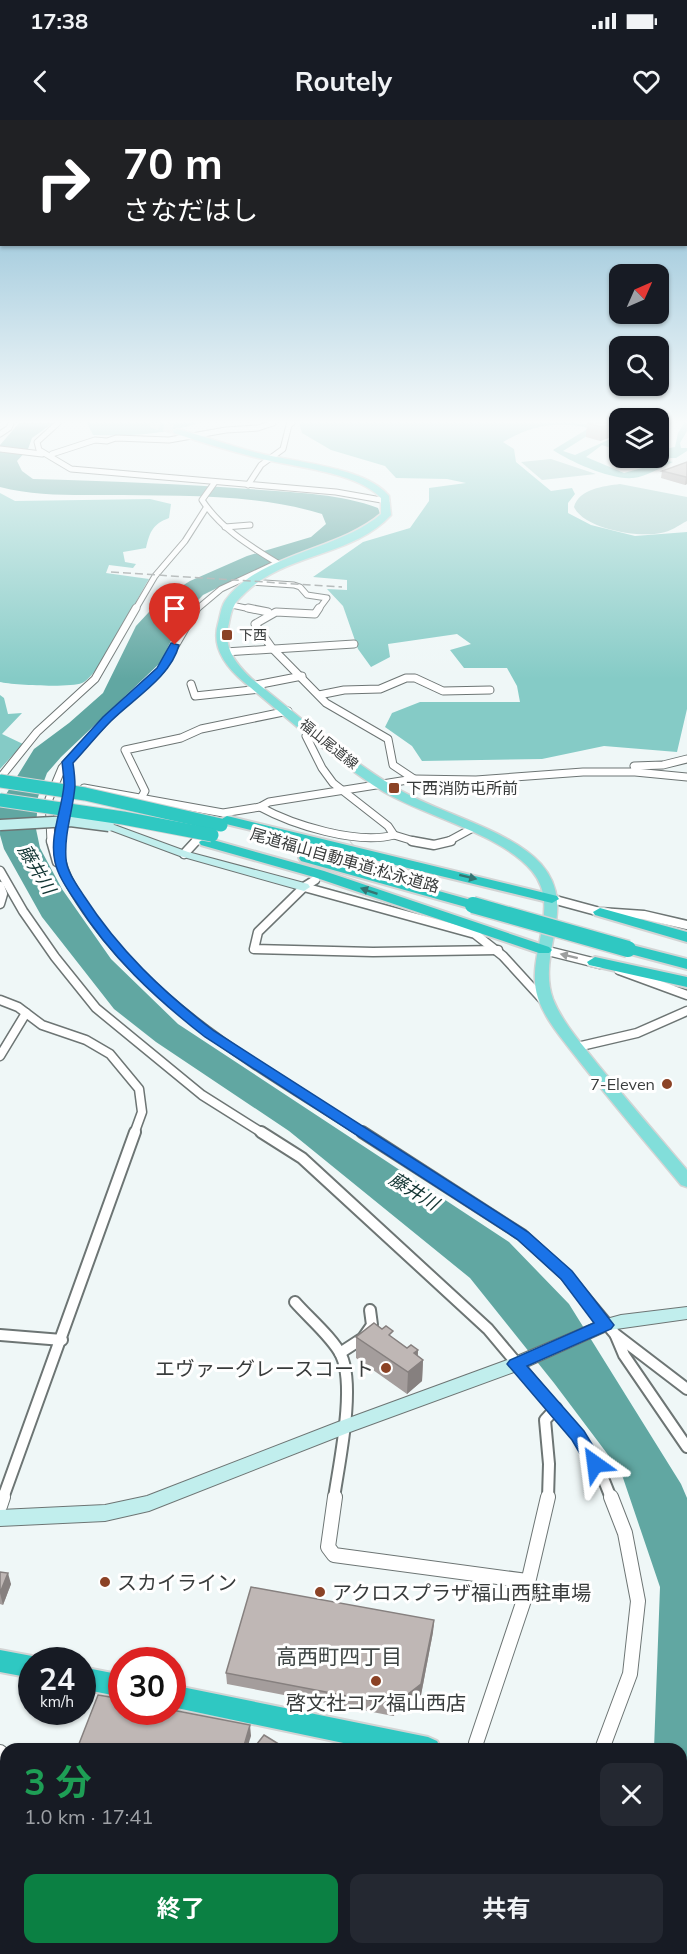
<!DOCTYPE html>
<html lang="ja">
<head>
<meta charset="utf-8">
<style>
  :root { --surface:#171b24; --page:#242831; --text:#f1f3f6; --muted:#9ea1a6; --accent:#0b8043 }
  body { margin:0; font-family:Mulish,"Noto Sans JP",sans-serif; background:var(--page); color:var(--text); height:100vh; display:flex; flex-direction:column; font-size:22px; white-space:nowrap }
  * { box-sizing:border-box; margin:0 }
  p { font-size:20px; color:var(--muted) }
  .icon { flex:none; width:33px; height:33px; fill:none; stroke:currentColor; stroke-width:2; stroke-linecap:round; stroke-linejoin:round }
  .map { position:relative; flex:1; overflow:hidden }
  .side { position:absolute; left:0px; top:1623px; width:687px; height:212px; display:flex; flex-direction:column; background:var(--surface); border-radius:18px 18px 0 0; box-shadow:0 2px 4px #0004 }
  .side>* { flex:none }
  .guide { position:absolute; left:0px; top:0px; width:687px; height:126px; box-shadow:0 2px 4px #0004; background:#202124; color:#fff; overflow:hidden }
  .needle { width:39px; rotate:45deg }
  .tools { position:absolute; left:609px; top:144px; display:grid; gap:12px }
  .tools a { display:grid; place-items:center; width:60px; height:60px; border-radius:12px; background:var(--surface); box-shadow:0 2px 4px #0004; font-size:30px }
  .speed { position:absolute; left:18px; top:1527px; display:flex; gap:12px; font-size:30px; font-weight:700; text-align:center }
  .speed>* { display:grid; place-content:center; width:78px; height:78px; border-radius:50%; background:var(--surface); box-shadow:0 2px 4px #0004; line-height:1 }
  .speed small { font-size:15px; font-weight:400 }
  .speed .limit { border:9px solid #d22; background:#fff; color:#111 }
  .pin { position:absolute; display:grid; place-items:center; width:51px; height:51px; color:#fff; margin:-62px -26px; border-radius:50% 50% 50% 0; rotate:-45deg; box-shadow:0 0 6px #0007 }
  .pin .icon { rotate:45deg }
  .me { position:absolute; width:66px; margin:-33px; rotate:329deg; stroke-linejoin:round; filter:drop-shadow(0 0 4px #0008) }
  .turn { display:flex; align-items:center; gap:21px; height:126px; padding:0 24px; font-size:27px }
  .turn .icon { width:78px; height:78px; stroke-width:2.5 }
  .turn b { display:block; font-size:42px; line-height:51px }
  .round { display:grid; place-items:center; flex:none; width:63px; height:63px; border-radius:12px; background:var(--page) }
  .summary { display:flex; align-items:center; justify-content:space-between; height:102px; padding:0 24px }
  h1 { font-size:36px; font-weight:700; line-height:45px; color:#1e9e55 }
  .cta { display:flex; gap:12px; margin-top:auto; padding:12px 24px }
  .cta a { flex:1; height:69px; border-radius:12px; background:var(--accent); color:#fff; font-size:24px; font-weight:700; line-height:69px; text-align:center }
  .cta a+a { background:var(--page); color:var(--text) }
  .status { display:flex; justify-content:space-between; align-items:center; height:42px; padding:0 30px; background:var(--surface); direction:ltr }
  .status svg { height:16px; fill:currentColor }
  header { display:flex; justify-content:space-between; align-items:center; height:78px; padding:0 24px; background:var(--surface); font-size:27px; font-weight:700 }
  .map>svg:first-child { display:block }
  .green { fill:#a3cecb }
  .forest { fill:#85cbc6 }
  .water { fill:#61a7a2 }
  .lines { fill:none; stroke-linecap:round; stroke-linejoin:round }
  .street-tunnel { stroke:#cbd2d2; stroke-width:8; stroke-dasharray:8 4.5; stroke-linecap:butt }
  .primary-tunnel { stroke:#cbd2d2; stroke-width:9; stroke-dasharray:9 4.5; stroke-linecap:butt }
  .street-far4-casing { stroke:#6d7574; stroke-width:7 }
  .street-far3-casing { stroke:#6d7574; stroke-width:9 }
  .street-far2-casing { stroke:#6d7574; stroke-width:11 }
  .street-far1-casing { stroke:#6d7574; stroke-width:14 }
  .street-casing { stroke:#6d7574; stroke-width:16 }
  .secondary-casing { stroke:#6d7574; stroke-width:2 }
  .primary-casing { stroke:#d3d4d4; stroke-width:3 }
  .highway-casing { stroke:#d3d4d4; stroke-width:4 }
  .street-far4 { stroke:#fff; stroke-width:5 }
  .street-far3 { stroke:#fff; stroke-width:7 }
  .street-far2 { stroke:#fff; stroke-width:8 }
  .street-far1 { stroke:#fff; stroke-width:10 }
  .street { stroke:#fff; stroke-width:14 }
  .secondary { fill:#c1eeed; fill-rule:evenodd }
  .primary { fill:#82deda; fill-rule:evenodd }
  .highway { fill:#2fc8c2; fill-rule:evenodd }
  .rail { stroke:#929898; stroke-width:1.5; stroke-dasharray:8 4; stroke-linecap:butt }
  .secondary-bridge-casing { stroke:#6d7574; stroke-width:13; stroke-linecap:butt }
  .highway-bridge-far1-casing { stroke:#d3d4d4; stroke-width:15; stroke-linecap:butt }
  .highway-bridge-casing { stroke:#d3d4d4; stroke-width:19; stroke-linecap:butt }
  .secondary-bridge { stroke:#c1eeed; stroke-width:10 }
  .highway-bridge-far1 { stroke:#2fc8c2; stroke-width:13 }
  .highway-bridge { stroke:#2fc8c2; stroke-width:16 }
  .wall { fill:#a49d9c }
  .shaded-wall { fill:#86807f }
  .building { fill:#bfb7b5; stroke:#86807f; stroke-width:1.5 }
  .oneway { fill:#357472 }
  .oneway2 { fill:#9c9e9e }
  .route { fill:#1a73e8; stroke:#114b97; stroke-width:1.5 }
  .poi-dot { fill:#8b4225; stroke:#fff; stroke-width:2 }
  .labels { text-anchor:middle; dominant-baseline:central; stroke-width:6; stroke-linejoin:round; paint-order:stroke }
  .far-poi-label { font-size:14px; fill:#393c3c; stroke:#fff; text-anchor:start }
  .far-street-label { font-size:14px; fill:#393c3c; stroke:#fff }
  .poi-label { font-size:16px; fill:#393c3c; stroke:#fff; text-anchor:start }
  .street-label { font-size:16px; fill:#393c3c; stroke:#fff }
  .water-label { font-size:18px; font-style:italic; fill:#123533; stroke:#fff }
  .near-poi-label { font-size:20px; fill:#393c3c; stroke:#fff; text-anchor:start }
  .near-neighbourhood-label { font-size:21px; fill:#3e4544; stroke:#fff }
</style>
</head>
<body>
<div class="status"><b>17:38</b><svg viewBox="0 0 49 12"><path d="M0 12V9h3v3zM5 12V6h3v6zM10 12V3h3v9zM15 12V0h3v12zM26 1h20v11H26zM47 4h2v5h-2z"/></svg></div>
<header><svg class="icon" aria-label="back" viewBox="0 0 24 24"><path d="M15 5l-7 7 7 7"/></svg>Routely<svg class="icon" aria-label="heart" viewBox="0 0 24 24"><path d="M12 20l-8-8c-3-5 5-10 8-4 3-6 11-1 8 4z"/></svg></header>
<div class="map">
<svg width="687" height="1834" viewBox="0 0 687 1834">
  <rect width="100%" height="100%" fill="#eff7f7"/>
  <g class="green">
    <path d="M551,339L596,354L542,360L521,342Z"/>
    <path d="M620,364L687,377V401C679,405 670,412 661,413C639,418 584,409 574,387C579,369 604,366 620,364Z"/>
  </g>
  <g class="forest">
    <path d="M87,303H199C162,315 132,316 93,315Z"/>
    <path d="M299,303H574L596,305L598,309L563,331L575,335L619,315V331L602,325L586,337L624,353L667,341L673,342C661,347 646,357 633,358C611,360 571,342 553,330L589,308C555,301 533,305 503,322L514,329L516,342L551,371L572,368L575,374L568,383V393L591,405L635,416L687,412V589L677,632L604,626L542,639L422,641L412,626L385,607L392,593L420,582H520L517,566L507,548H464L450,530L471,524L457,514L388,524L390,537L371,547L358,529L343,486L327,469L347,470V460L313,457L363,422L410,408L429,381V368L466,363L447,359L396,358L385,346L331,330L302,313Z"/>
    <path d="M684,303H687V311L680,323L681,328H687V331L676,338H649H658L659,330L675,327L678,313Z"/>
    <path d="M0,373L15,381L150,379L171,384L169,398C153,404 150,411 146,428L123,432L125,442L136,444L133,448L109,445L106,453L149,459C137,478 100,556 82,563C70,568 12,565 0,562Z"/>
    <path d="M0,575L4,578L8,594L22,593L2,614L23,624L0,649Z"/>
  </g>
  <path class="water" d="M19,303H53L32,318L28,329L17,341L22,351L33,359C110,361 185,364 261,370C300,373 341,374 378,388L381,396L370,406L223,465L203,475L182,497L161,542L61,637L47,653L38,677L36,709L40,728L62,769L111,839L178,904L509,1122L569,1184L681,1364L687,1378V1834H635L636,1829L681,1828V1629H654L660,1467L621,1352L554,1263L470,1158L289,1011L156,922L114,889L42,797L4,729L0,715V684L34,629L69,603L103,573L136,506L161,479L190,461L247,436L311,417L326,404L322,394C253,373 177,376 104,375C70,375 34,376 0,367V325Z"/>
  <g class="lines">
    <path class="street-tunnel" d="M316,759L353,724"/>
    <path class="primary-tunnel" d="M151,303L177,311"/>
    <g class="street-far4-casing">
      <g id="street-far4">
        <path d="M58,303L37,322L39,330L71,349L336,372L387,381"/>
        <path d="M0,314L9,308L11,303"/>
        <path d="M0,329L42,334"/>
        <path d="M52,334L95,320L107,321L116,318L169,320L226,310L258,308L273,303"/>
        <path d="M215,362L202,380C221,409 250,426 279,444"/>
        <path d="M248,365L261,345L283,329L289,305L292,303"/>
        <path d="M225,407L250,405"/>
        <path d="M250,462L294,465L300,467L307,475L327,478L318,490"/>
        <path d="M227,484L255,490"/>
        <path d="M135,490L155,456L185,421L206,388"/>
        <path d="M196,490L221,469L277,443"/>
      </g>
    </g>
    <g class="street-far3-casing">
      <g id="street-far3">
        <path d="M248,488L268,492"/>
        <path d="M319,488L315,494L276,492L255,504L272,528L326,583L388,619L393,645L414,659"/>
        <path d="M225,532L354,524"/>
        <path d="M191,564L195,576L261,569"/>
        <path d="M256,565L302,556"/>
        <path d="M319,575L344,570L380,569L406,558H415L443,571L490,570"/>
        <path d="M635,649L634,646L663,645L687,639"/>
        <path d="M0,658L37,612L95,559L136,488"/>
        <path d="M84,668L223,693L260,687L269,682L414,659L476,660L583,652H635L687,657"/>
        <path d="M141,678L145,671L125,630L181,618L201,609L288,591"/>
        <path d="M260,687C293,705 357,725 394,715L388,706L333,663L322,648L306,616L315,613"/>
        <path d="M394,715L417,722"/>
        <path d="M51,722L49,679L62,648L107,599L161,550L197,488"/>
        <path d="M59,722L68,675V642"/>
        <path d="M195,722L205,712"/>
        <path d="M447,722L471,709"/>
      </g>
    </g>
    <g class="street-far2-casing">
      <g id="street-far2">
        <path d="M51,721L57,742L60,741"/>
        <path d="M59,721C58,749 73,770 88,792C157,892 264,949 364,1014"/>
        <path d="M412,721L434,725L451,721"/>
        <path d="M184,734L196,721"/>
        <path d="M0,751L23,791L55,837L96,888L202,975L264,1014"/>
        <path d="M315,760L304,767L258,812L254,829L373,832L498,830"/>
        <path d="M0,766L3,774L0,784"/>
        <path d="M304,767L475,814L503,836L545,882"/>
        <path d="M552,779L600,792L644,795L687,805"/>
        <path d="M544,830L600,844"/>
        <path d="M619,850L687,875"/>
        <path d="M0,880L18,887L42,905L86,920L110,934L139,969L142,992L134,1014"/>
        <path d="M577,927L637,913L687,891"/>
        <path d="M0,936L26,893"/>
      </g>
    </g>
    <g class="street-far1-casing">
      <g id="street-far1">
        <path d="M261,1012L302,1038L488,1209L578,1316L603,1358L611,1378"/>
        <path d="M362,1012L522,1115L566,1155L615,1214L687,1269"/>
        <path d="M295,1182C308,1197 333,1218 341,1235C356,1266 339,1343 334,1378"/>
        <path d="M0,1215L62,1220"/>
        <path d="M616,1216L624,1235L687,1327"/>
        <path d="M340,1233L363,1218L372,1205L370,1190"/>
        <path d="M3,1378L135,1012"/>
        <path d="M548,1378L549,1344L545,1300L556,1288"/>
      </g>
    </g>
    <g class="street-casing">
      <g id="street">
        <path d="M335,1377L328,1427L334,1435L527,1461"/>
        <path d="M0,1386L3,1377"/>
        <path d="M476,1623L524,1480L548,1377"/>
        <path d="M602,1629L630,1554L638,1481L625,1413L611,1377"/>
        <path d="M0,1632L6,1638"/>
        <path d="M0,1823L6,1825"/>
        <path d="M15,1828L30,1834"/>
        <path d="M216,1828L226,1834"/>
        <path d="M49,1834L53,1828"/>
        <path d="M391,1834L393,1828"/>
        <path d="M497,1834L500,1828"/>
        <path d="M538,1834L539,1828"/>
        <path d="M563,1834L564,1828"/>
      </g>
    </g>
    <g class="secondary-casing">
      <g id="secondary">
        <path d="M109,703L188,732L308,764L310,767L304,771L180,736L105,708L103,706Z"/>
        <path d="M687,1187V1199L609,1210L522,1249L350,1312L149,1391L105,1401L0,1406V1390L105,1385L147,1376L338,1302L510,1239L599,1201L621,1195Z"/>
      </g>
    </g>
    <g class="primary-casing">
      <path id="primary" d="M177,309C204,316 230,326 258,333C293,342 366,347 389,376L391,395C354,436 286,433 246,472C242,476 236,481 234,486C231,491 230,498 229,503C222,527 236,544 252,559C298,595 343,636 393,666C436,693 508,708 541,744C579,787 536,832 553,879C563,904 583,925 599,946C628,981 658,1016 687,1050V1067L681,1065C647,1024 613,984 580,942C565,922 546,902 538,878C524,836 563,788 532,751C501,714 427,697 384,672C334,641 290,600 245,563C227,548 211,528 218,504C220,497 221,487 225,481C259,433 338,431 381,394V378C356,351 290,347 254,337C227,330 200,322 174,313L173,311Z"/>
    </g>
    <g class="highway-casing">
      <g id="highway">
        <path d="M227,696L557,776L559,779L552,783L222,703L220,700Z"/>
        <path d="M206,718L324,751L549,827L552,830L549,833H539L314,757L201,725L199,722Z"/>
        <path d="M306,734L478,782L480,785L473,789L301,741L299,738L301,735Z"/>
        <path d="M600,788L687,812V822L595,795L593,792Z"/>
        <path d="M628,824L687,839V849L623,832L620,829L623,826Z"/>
        <path d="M595,837L687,857V867L589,845L587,842Z"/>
        <path d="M0,1530L32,1536L41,1540H32V1558L0,1552Z"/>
        <path d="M82,1547L122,1555V1577L82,1569Z"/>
        <path d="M172,1565L428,1617L437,1621L441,1629H372L172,1587Z"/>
        <path d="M681,1671L687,1673V1697L681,1695Z"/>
      </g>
    </g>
    <use href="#street-far4" class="street-far4"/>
    <use href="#street-far3" class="street-far3"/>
    <use href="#street-far2" class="street-far2"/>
    <use href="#street-far1" class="street-far1"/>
    <use href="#street" class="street"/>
    <use href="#secondary" class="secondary"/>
    <use href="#primary" class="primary"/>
    <use href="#highway" class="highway"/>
    <path class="rail" d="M111,452L342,467"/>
    <g class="secondary-bridge-casing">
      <path id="secondary-bridge" d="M0,705L70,701L109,706"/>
    </g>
    <g class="highway-bridge-far1-casing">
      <g id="highway-bridge-far1">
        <path d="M0,661L85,674L221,705"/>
        <path d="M0,680L123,698L212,715"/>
      </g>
    </g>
    <g class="highway-bridge-casing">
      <path id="highway-bridge" d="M473,785L628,829"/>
    </g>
    <use href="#secondary-bridge" class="secondary-bridge"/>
    <use href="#highway-bridge-far1" class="highway-bridge-far1"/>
    <use href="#highway-bridge" class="highway-bridge"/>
  </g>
  <g class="wall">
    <path d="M587,303H620V314L600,321L586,317Z"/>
    <path d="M687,342V364L685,365L661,358L662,351Z"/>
    <path d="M356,1217L393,1218L407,1228L418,1230V1236L423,1240L422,1261L407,1274L356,1238Z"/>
    <path d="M0,1452L11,1464L3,1485L0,1484Z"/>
    <path d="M434,1500L433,1512L421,1575L393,1596L227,1564L226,1553Z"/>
  </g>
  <g class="shaded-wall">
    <path d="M614,303H620V314L600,321L601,307Z"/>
    <path d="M686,357H687V364L685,365Z"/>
    <path d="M418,1230L417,1244L423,1240L422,1261L407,1274L408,1252L414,1233Z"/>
    <path d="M8,1453L11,1464L3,1485L0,1473Z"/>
    <path d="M434,1500L433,1512L421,1575L393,1596L394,1585Z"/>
    <path d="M250,1605L251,1616L247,1629H243Z"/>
  </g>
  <g class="building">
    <path d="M587,303H614L601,307Z"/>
    <path d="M687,342V357H686L662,351Z"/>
    <path d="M374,1203L382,1209L386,1206L393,1211L389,1215L407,1228L411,1225L418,1230L414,1233L423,1240L408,1252L356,1217Z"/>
    <path d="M0,1452L8,1453L0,1473Z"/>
    <path d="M251,1467L434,1500L421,1564L394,1585L226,1553Z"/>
    <path d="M98,1575L122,1579V1592H172V1590L250,1605L243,1629H77Z"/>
    <path d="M264,1615L282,1626L280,1629H253Z"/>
    <path d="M184,1828H207L216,1834H180Z"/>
  </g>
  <defs><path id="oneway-solid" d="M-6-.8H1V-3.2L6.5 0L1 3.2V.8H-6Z" transform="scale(1.5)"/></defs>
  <g class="oneway">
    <use href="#oneway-solid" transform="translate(468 757) rotate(14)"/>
    <use href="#oneway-solid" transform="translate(369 771) rotate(-161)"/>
  </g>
  <use class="oneway2" href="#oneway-solid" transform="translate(569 836) rotate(-166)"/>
  <linearGradient id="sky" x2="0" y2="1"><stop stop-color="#72afcc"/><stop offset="0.54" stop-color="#f8fbfb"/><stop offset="1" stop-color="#f8fbfb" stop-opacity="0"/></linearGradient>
  <rect width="687" height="559" fill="url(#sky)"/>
  <path class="route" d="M171,523L179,525C171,557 133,579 111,601C98,614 86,629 73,643C74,650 75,658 75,666C73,691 64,713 66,739C67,752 77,765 84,776C119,830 163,872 214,911L528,1112L572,1151L614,1205L611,1209L527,1246L584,1311L604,1344L601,1349L595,1351L589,1349L572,1320L507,1244L510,1240L594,1203L561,1159L517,1119L205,917C155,878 110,836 76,782C68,770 58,756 55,742C49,716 62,690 64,665C64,658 63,650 62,642L103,597L157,548Z"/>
  <g class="poi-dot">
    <rect x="221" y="509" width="12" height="12" rx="3"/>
    <rect x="388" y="662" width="12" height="12" rx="3"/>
    <circle cx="667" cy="964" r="6"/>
    <circle cx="386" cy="1248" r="6"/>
    <circle cx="105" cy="1462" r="6"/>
    <circle cx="320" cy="1472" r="6"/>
    <circle cx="376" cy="1561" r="6"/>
  </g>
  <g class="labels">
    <g class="far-poi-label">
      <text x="239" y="515">下西</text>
    </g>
    <g class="far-street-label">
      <text transform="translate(329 624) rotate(39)">福山尾道線</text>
    </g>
    <g class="poi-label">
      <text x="406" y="668">下西消防屯所前</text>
      <text x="655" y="964" text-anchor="end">7-Eleven</text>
    </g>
    <g class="street-label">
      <text transform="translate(345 740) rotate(16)">尾道福山自動車道;松永道路</text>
    </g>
    <g class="water-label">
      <text transform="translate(37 749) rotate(59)">藤井川</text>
      <text transform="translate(414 1071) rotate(32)">藤井川</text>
    </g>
    <g class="near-poi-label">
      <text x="374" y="1248" text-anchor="end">エヴァーグレースコート</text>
      <text x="117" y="1462">スカイライン</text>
      <text x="332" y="1472">アクロスプラザ福山西駐車場</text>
      <text x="376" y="1582" text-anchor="middle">啓文社コア福山西店</text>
    </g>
    <g class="near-neighbourhood-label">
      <text x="339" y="1536">高西町四丁目</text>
    </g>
  </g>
</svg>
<div class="tools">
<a><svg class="needle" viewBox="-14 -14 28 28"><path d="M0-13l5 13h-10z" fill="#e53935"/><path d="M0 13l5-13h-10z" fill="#9ea1a6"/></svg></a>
<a><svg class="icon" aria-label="search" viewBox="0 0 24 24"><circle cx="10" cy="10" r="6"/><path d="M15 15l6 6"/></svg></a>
<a><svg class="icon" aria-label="layers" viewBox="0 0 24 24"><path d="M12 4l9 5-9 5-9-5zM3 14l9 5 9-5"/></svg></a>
</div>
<div class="speed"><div>24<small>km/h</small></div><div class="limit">30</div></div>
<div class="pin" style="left:175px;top:525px;background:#d93025"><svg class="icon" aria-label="arrive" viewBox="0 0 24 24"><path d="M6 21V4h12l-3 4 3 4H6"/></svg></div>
<svg class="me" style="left:595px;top:1344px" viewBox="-20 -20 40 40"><path d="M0-17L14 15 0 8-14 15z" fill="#1a73e8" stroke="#fff" stroke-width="4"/></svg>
<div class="guide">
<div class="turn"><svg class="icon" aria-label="right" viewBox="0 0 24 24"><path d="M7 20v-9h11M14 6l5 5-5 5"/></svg><div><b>70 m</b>さなだはし</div></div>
</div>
<section class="side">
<div class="summary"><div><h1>3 分</h1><p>1.0 km · 17:41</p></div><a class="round"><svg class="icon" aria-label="close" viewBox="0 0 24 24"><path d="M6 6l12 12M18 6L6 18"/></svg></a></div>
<div class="cta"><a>終了</a><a>共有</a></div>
</section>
</div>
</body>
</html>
